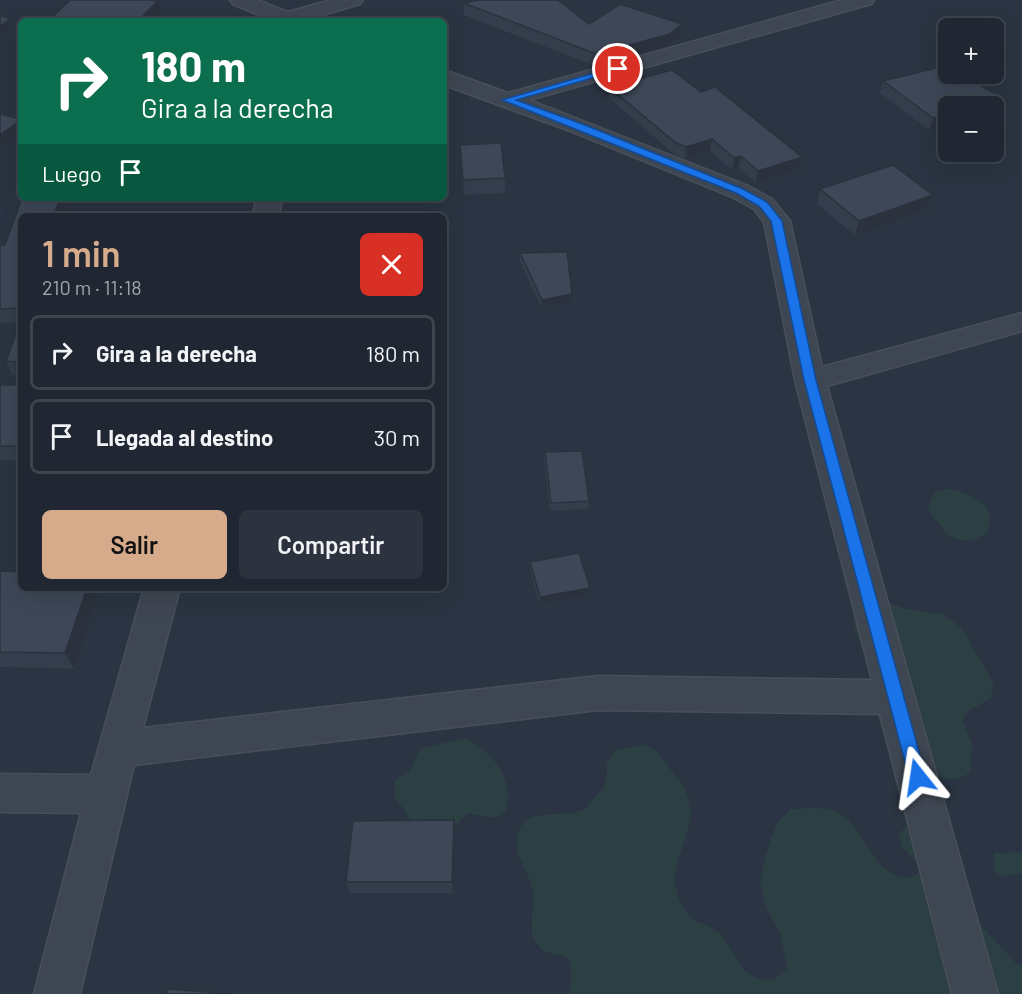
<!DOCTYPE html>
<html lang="es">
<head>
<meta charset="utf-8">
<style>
  :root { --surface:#202732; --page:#2d333e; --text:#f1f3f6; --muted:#a2a5ac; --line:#3d444d; --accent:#d6ab8b }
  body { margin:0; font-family:Barlow,sans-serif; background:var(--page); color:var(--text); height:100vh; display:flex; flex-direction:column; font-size:22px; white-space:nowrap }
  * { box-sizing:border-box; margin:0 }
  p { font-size:20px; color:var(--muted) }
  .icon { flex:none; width:33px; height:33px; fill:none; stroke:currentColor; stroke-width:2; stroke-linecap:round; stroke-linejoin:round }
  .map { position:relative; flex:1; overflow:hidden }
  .drawer { position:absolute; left:18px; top:213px; width:429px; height:378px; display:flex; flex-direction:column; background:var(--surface); border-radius:9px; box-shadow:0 6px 24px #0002,0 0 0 2px var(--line) }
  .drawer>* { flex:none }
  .banner { position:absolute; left:18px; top:18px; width:429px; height:183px; border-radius:9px; box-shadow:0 6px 24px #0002,0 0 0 2px var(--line); background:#0b6e4f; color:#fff; overflow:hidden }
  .fabs { position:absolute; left:938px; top:18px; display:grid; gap:12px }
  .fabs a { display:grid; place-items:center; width:66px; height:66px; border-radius:9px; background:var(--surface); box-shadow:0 6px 24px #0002,0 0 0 2px var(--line); font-size:30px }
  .pin { position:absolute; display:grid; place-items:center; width:51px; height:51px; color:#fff; margin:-26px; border:3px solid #fff; border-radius:50%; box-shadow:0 2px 6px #0007 }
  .me { position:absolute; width:66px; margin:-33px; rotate:345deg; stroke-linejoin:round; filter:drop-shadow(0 0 4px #0008) }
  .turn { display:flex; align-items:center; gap:21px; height:126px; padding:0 24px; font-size:27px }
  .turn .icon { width:78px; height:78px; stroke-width:2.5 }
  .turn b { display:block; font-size:42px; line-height:51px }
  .then { display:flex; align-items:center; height:57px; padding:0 24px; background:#0003; gap:12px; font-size:22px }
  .round { display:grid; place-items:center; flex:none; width:63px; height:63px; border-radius:9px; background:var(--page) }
  .overview { display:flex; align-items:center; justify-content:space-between; height:102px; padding:0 24px }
  h1 { font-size:36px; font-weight:600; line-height:45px; color:var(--accent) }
  .action { display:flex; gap:12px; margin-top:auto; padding:12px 24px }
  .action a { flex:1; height:69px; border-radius:9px; background:var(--accent); color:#111; font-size:24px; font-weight:600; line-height:69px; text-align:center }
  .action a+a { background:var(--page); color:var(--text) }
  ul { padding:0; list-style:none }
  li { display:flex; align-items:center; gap:18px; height:75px; margin:0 12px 9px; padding:0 12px; border:3px solid var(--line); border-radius:9px }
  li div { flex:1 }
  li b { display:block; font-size:22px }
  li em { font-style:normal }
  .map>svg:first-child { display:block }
  .green { fill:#2c3f43 }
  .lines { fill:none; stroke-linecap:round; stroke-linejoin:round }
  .minor-casing { stroke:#484f5b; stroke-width:3 }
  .minor { fill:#3e4652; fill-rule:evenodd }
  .wall { fill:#343d4b }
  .shaded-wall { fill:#2b323d }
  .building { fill:#3d4757; stroke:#2b323d; stroke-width:1.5 }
  .route { fill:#1a73e8; stroke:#114b97; stroke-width:1.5 }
</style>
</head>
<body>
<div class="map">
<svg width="1022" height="994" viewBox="0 0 1022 994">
  <rect width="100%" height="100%" fill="#2a3442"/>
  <g class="green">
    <path d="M950,489C963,491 988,501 990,516C991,521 988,527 988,532C975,541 962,545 948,534C944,532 943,526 939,523C927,512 926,505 936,491Z"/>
    <path d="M888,603L906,609L942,614L962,628L994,684L990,699L970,710L962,720L972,745L970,773C953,783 944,780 927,772C891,753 879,740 875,698C874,688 874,676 871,666C866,649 854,638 853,620L859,611Z"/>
    <path d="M465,738C494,754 516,779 505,813L496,818L468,813L449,832L411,821L395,797L394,781L410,771L418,752L423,748Z"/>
    <path d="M646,744C659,753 665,762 674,774C677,779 683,784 685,789C704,832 664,859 678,896C692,932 707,917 723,937C732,949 740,970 754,977C758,980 767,979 772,980L787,969L781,935L767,910L760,884L765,857L777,823L791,809C809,808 830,805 845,817C863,832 887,896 919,872L920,865L902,847L899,836L904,828L913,824L977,921L1016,963L1022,965V994H569C579,935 552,967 536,943C527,930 535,908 533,893C531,872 511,854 518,832C527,805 565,820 584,809C588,806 592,800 596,796C607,786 608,777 606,763L615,750Z"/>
    <path d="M1022,852V873L1001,876L994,872V853Z"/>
  </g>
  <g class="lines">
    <g class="minor-casing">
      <g id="minor">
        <path d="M230,0H257L288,12L331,0H363L360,4L302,21H273L233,4Z"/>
        <path d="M842,0H874L871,4L529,100L748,186L772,199L790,221L822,367L1022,313V331L827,386L998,994H952L880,714L598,710L134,765L80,994H34L81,813L0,812V774L91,775L144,588H180L143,728L598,676L872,680L795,380L764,222L754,209L730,196L573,132L444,85V70L508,93Z"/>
        <path d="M257,198H283L278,216H252Z"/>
      </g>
    </g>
    <use href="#minor" class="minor"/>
  </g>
  <g class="wall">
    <path d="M464,3L589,24H682L681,37L668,46L595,66L464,15Z"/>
    <path d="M883,81L1007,100L1002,112L993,115V106H948V126L929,130L880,93Z"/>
    <path d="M609,87L701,92L802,157L800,169L756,183L738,168L732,170L710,151L685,159L675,155L609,98Z"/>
    <path d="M460,145L505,178V193L464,195Z"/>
    <path d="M820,189L933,195L928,209L855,235L817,204Z"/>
    <path d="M22,198H70L64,216H21V460H0V385H15L17,383V375H12L6,361L20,322L0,323V245H5Z"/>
    <path d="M520,253L571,302L541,307L520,261Z"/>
    <path d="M545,452L589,501L588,509L550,511L544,460Z"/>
    <path d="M530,562L589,595L539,604L530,569Z"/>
    <path d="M0,571L21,588H99L100,589L74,669L0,667Z"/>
    <path d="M454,820L455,832L453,893H350L346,882Z"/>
  </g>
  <g class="shaded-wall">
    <path d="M158,1L161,14L154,21H139V20Z"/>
    <path d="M11,18L13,25L0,36V27Z"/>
    <path d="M682,24L681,37L668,46L595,66L596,54Z"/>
    <path d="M1007,100L1002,112L993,115V106H979Z"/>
    <path d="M948,114V126L929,130L933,118Z"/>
    <path d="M21,120V135L0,150V135Z"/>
    <path d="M712,139L710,151L685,159L686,147Z"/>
    <path d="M741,156L738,168L732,170L734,158Z"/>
    <path d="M802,157L800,169L756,183L758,171Z"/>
    <path d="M933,195L928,209L855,235L859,221Z"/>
    <path d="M60,198H70L64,216H54Z"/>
    <path d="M572,294L571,302L541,307L542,300Z"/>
    <path d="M87,588H99L100,589L74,669L65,653Z"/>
    <path d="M590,588L589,595L539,604L540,597Z"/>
    <path d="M454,820L455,832L453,893L452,882Z"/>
  </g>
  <g class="building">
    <path d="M70,0H150L158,1L139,20L148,21H48Z"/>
    <path d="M478,0H558L589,24L620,4L682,24L670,34L596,54L464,3Z"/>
    <path d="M0,16L11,18L0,27Z"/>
    <path d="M944,66L948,68V74H959L1007,100L979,106H948V114L933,118L883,81Z"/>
    <path d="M672,70L701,92L715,87L802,157L758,171L741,156L734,158L712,139L686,147L676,143L609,87Z"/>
    <path d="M0,114L21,119V120L0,135Z"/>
    <path d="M501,143L505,178L463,180L460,145Z"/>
    <path d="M893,165L933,195L859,221L820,189Z"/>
    <path d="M22,198H60L54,216H21V308L0,309V245H5Z"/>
    <path d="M567,252L572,294L542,300L520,253Z"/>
    <path d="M21,320V446H0V385H15L17,383L16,362L6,361Z"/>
    <path d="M582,451L589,501L551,503L545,452Z"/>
    <path d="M579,553L590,588L540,597L530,562Z"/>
    <path d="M0,571L21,572V588H87L65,653L0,652Z"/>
    <path d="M454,820L452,882H346L353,821Z"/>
    <path d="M168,989L232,994H167Z"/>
  </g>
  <path class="route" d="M615,67L623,69L516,100L585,125L743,189L767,202L782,221L816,380L926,777L923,782L918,784L912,782L909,777L804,380L771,221L759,206L736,193L502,100Z"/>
</svg>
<div class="fabs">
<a>+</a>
<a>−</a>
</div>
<div class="pin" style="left:618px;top:69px;background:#d93025"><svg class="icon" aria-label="arrive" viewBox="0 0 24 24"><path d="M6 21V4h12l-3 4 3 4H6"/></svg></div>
<svg class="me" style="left:918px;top:777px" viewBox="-20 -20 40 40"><path d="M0-17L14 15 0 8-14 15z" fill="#1a73e8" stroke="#fff" stroke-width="4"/></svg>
<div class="banner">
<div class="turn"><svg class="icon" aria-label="right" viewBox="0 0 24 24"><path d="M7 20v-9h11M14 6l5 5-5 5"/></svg><div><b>180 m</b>Gira a la derecha</div></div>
<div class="then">Luego<svg class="icon" aria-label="arrive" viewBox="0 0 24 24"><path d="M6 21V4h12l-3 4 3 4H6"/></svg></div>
</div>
<section class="drawer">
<div class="overview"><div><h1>1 min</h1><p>210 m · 11:18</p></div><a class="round" style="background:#d93025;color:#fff"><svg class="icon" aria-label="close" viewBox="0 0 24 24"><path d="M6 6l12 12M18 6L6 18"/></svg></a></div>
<ul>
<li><svg class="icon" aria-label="right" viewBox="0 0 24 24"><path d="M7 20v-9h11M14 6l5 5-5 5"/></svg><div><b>Gira a la derecha</b></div><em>180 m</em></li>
<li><svg class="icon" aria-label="arrive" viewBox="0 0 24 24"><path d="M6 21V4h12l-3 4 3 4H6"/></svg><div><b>Llegada al destino</b></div><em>30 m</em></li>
</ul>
<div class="action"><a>Salir</a><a>Compartir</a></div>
</section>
</div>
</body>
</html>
